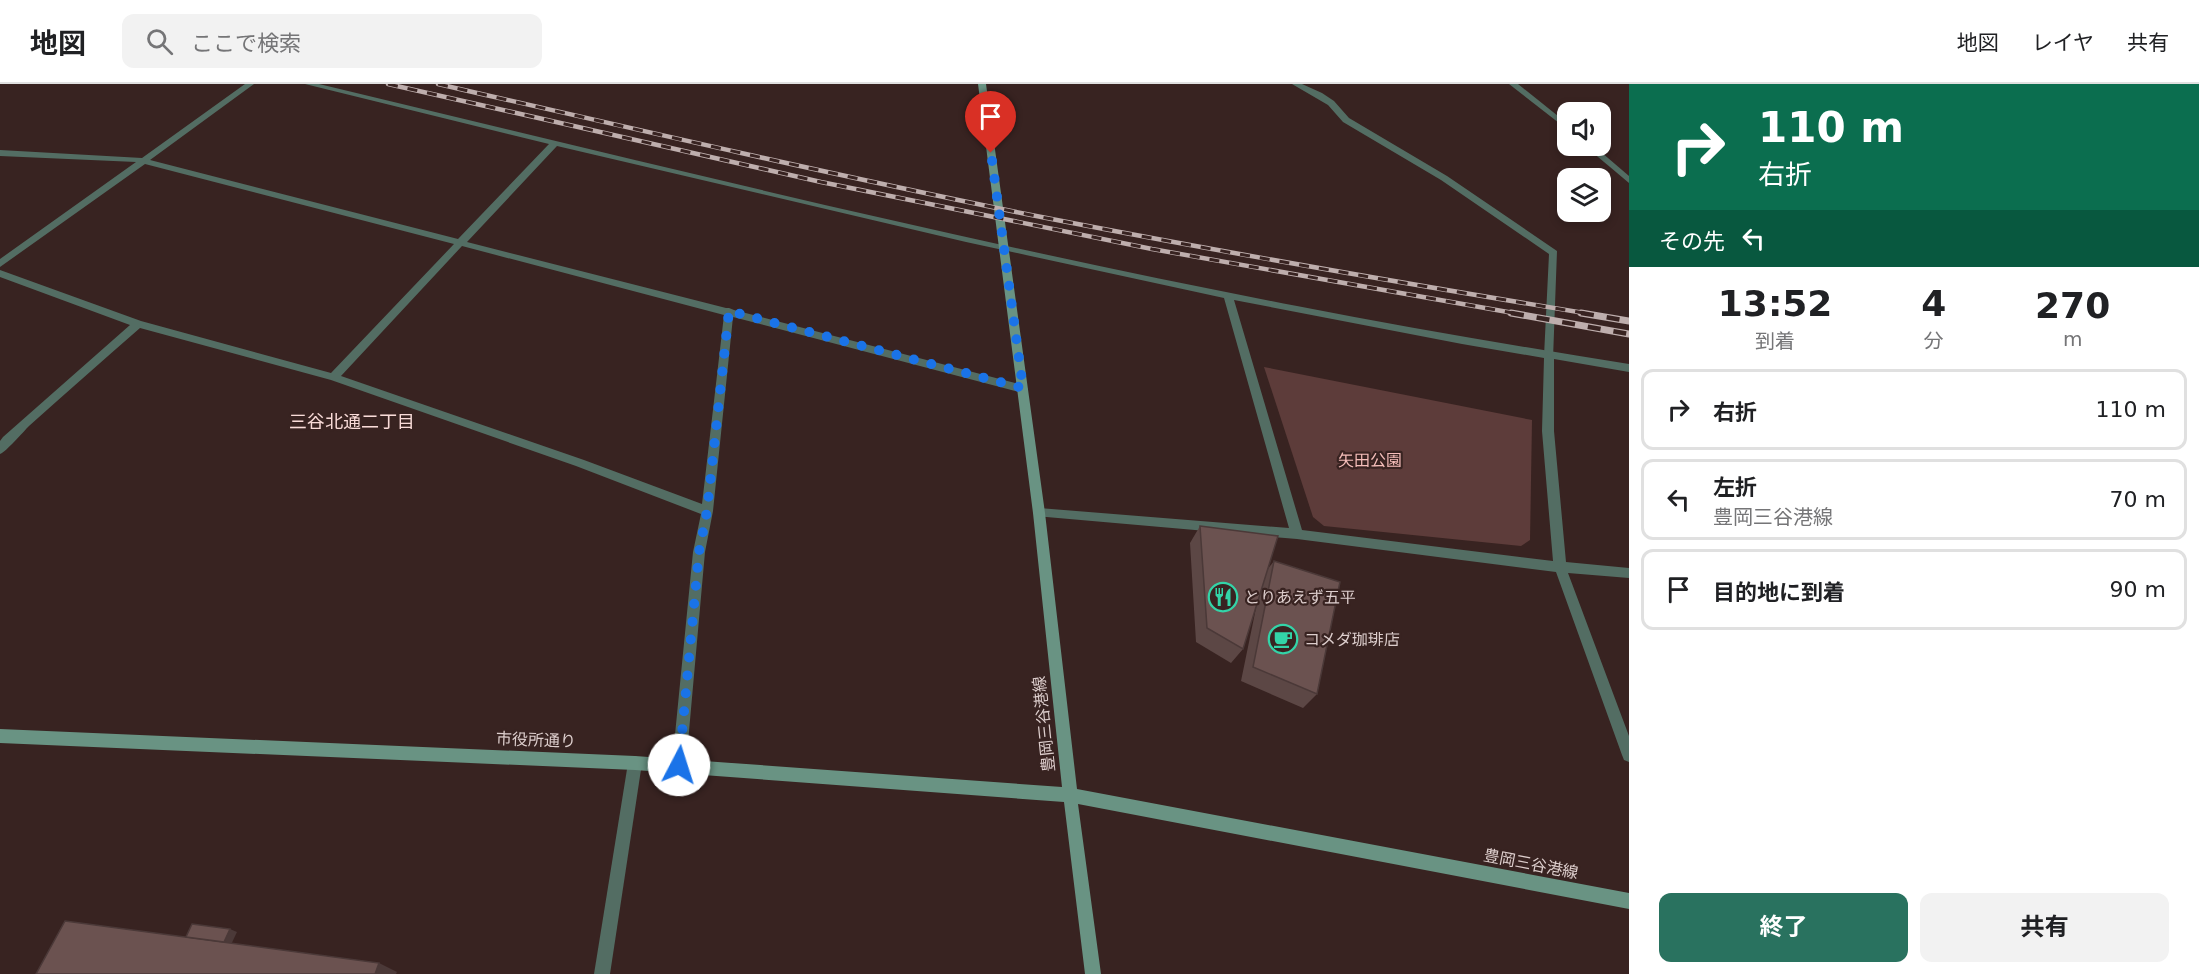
<!DOCTYPE html>
<html lang="ja">
<head>
<meta charset="utf-8">
<style>
  :root { --surface:#fff; --page:#f2f2f2; --text:#202124; --muted:#757577; --line:#e0e0e0; --accent:#29725f }
  body { margin:0; font-family:"DejaVu Sans","Noto Sans JP",sans-serif; background:var(--page); color:var(--text); height:100vh; display:flex; flex-direction:column; font-size:22px; white-space:nowrap }
  * { box-sizing:border-box; margin:0 }
  p { font-size:20px; color:var(--muted) }
  .icon { flex:none; width:33px; height:33px; fill:none; stroke:currentColor; stroke-width:2; stroke-linecap:round; stroke-linejoin:round }
  .map { position:relative; flex:1; overflow:hidden }
  .side { display:flex; flex-direction:column; background:var(--surface); width:570px }
  .side>* { flex:none }
  .banner { background:#0b6e4f; color:#fff; overflow:hidden }
  .buttons { position:absolute; left:1557px; top:18px; display:grid; gap:12px }
  .buttons a { display:grid; place-items:center; width:54px; height:54px; border-radius:12px; background:var(--surface); box-shadow:0 3px 9px #0003; font-size:30px }
  .pin { position:absolute; display:grid; place-items:center; width:51px; height:51px; color:#fff; margin:-62px -26px; border-radius:50% 50% 50% 0; rotate:-45deg; box-shadow:0 0 6px #0007 }
  .pin .icon { rotate:45deg }
  .me { position:absolute; width:66px; margin:-33px; rotate:5deg; stroke-linejoin:round; filter:drop-shadow(0 0 4px #0008) }
  .turn { display:flex; align-items:center; gap:21px; height:126px; padding:0 30px; font-size:27px }
  .turn .icon { width:78px; height:78px; stroke-width:2.5 }
  .turn b { display:block; font-size:42px; line-height:51px }
  .then { display:flex; align-items:center; height:57px; padding:0 30px; background:#0003; gap:12px; font-size:22px }
  .eta { display:flex; justify-content:space-evenly; align-items:center; height:102px; text-align:center }
  .eta b { font-size:36px; font-weight:700; line-height:42px }
  .button { display:flex; gap:12px; margin-top:auto; padding:12px 30px }
  .button a { flex:1; height:69px; border-radius:12px; background:var(--accent); color:#fff; font-size:24px; font-weight:700; line-height:69px; text-align:center }
  .button a+a { background:var(--page); color:var(--text) }
  ul { padding:0; list-style:none }
  li { display:flex; align-items:center; gap:18px; height:81px; margin:0 12px 9px; padding:0 18px; border:3px solid var(--line); border-radius:12px }
  li div { flex:1 }
  li b { display:block; font-size:22px }
  li em { font-style:normal }
  header { display:flex; align-items:center; gap:36px; box-sizing:border-box; height:84px; padding:0 30px; background:var(--surface); border-bottom:2px solid var(--line) }
  header strong { font-size:28px }
  nav { display:flex; gap:33px; margin-inline-start:auto; font-size:21px }
  .search { width:420px; height:54px; background:var(--page); display:flex; align-items:center; gap:15px; box-sizing:border-box; padding:0 21px; border-radius:12px; color:var(--muted); font-size:22px }
  main { display:flex; flex:1; min-height:0 }
  .map>svg:first-child { display:block }
  .green { fill:#5d3c3a }
  .lines { fill:none; stroke-linecap:round; stroke-linejoin:round }
  .lane { fill:#536d63; fill-rule:evenodd }
  .street { fill:#536d63; fill-rule:evenodd }
  .secondary { fill:#699383; fill-rule:evenodd }
  .rail-far1-casing { stroke:#beaead; stroke-width:4.5 }
  .rail-casing { stroke:#beaead; stroke-width:7 }
  .rail-far1 { stroke:#382321; stroke-width:3; stroke-dasharray:10; stroke-linecap:butt }
  .rail { stroke:#382321; stroke-width:4.5; stroke-dasharray:13; stroke-linecap:butt }
  .wall { fill:#5c4745 }
  .shaded-wall { fill:#4b3938 }
  .building { fill:#6b5250; stroke:#4b3938; stroke-width:1.5 }
  .route { stroke:#1a73e8; stroke-width:10; stroke-dasharray:0 18 }
  .labels { text-anchor:middle; dominant-baseline:central; stroke-width:4.5; stroke-linejoin:round; paint-order:stroke }
  .park-label { font-size:16px; fill:#f4bdb9; stroke:#382321 }
  .poi-label { font-size:16px; fill:#ddcecd; stroke:#382321; text-anchor:start }
  .street-label { font-size:16px; fill:#ddcecd; stroke:#382321 }
  .neighbourhood-label { font-size:18px; fill:#f9dbd8; stroke:#382321 }
</style>
</head>
<body>
<header>
<strong>地図</strong>
<div class="search"><svg class="icon" aria-label="search" viewBox="0 0 24 24"><circle cx="10" cy="10" r="6"/><path d="M15 15l6 6"/></svg>ここで検索</div>
<nav><a>地図</a><a>レイヤ</a><a>共有</a></nav>
</header>
<main>
<div class="map">
<svg width="1629" height="890" viewBox="0 0 1629 890">
  <rect width="100%" height="100%" fill="#382321"/>
  <path class="green" d="M1264,283L1532,336L1530,456L1521,462L1324,442L1313,433Z"/>
  <g class="lines">
    <path class="lane" d="M1292,0H1302L1322,9L1334,17L1349,34L1447,92L1557,167L1553,275L1549,276L1544,272L1549,170L1441,96L1343,38L1328,21Z"/>
    <g class="street">
      <path d="M245,0H254L150,76L458,155L549,60L305,0H319C644,78 969,159 1297,222C1408,244 1518,262 1629,280V288L1554,275V347L1566,478L1629,484V494L1568,489L1629,652V678L1624,676L1622,671L1556,488L1297,455L1035,432L1033,429L1035,426L1039,424L1289,444L1224,214L966,158L557,62L467,158L726,224H729L734,226L1023,301L1028,305L1023,309L733,233L713,427L705,468L686,681L684,686L679,688L674,686L672,681L693,468L701,430L576,382L331,296L140,244C103,276 66,309 29,342C23,348 6,368 0,370V357L3,353L130,241L0,193V186L141,237L331,289L454,160L145,80L0,183V175L136,78L0,72V66L142,74ZM462,162L724,231L702,420L584,376L341,292ZM1234,216L1462,260L1544,274L1542,347L1553,477L1302,446Z"/>
      <path d="M1509,0H1518L1568,40V46Z"/>
      <path d="M1585,62H1594L1629,92V99Z"/>
      <path d="M635,672L640,674L642,679L610,890H594L628,679L630,674Z"/>
    </g>
    <path class="secondary" d="M978,0H986L1045,429L1077,705L1629,809V825L1078,720L1101,890H1085L1064,718L635,686L0,659V645L635,672L1062,703L1033,429Z"/>
    <g class="rail-far1-casing">
      <g id="rail-far1">
        <path d="M388,0L821,98L1152,165L1519,230"/>
        <path d="M438,0C634,45 829,90 1026,130C1214,167 1402,199 1590,230"/>
      </g>
    </g>
    <g class="rail-casing">
      <g id="rail">
        <path d="M1511,229L1629,250"/>
        <path d="M1581,229L1629,237"/>
      </g>
    </g>
    <use href="#rail-far1" class="rail-far1"/>
    <use href="#rail" class="rail"/>
  </g>
  <path class="wall" d="M1200,442L1267,486L1274,477L1317,610L1303,624L1241,597L1257,519L1243,565L1231,579L1196,558L1190,459Z"/>
  <g class="shaded-wall">
    <path d="M230,845L237,848L229,865L222,863Z"/>
    <path d="M379,879L397,888L396,890H375Z"/>
  </g>
  <g class="building">
    <path d="M1200,442L1278,452L1243,565L1207,544Z"/>
    <path d="M1274,477L1340,498L1317,610L1253,583Z"/>
    <path d="M65,837L379,879L375,890H36Z"/>
    <path d="M192,840L230,845L224,858L186,853Z"/>
  </g>
  <g class="lines">
    <path class="route" d="M679,681L699,468L707,427L729,227L1023,304L991,69"/>
  </g>
  <defs>
    <g id="restaurant-ring" transform="scale(1.5)"><circle r="9.5" fill="#382321" stroke="#33d4a8" stroke-width="1.5"/><path d="M-5-6h1v4h1v-4h1v4h1v-4h1v5L-1.5 .5V6h-2V.5L-5-1ZM5-6V6H3V1.5H1.5Q1.5-4 5-6Z" fill="#33d4a8"/></g>
    <g id="cafe-ring" transform="scale(1.5)"><circle r="9.5" fill="#382321" stroke="#33d4a8" stroke-width="1.5"/><path d="M-5.5-4.5H6V0H3Q3 3.5 0 3.5H-2.5Q-5.5 3.5-5.5 0ZM3-3.2v2h1.7v-2ZM-6 4.5H4V6H-6Z" fill="#33d4a8"/></g>
  </defs>
  <g fill-rule="evenodd">
    <use href="#restaurant-ring" x="1223" y="513"/>
    <use href="#cafe-ring" x="1283" y="555"/>
  </g>
  <g class="labels">
    <g class="park-label">
      <text x="1370" y="376">矢田公園</text>
    </g>
    <g class="poi-label">
      <text x="1244" y="513">とりあえず五平</text>
      <text x="1304" y="555">コメダ珈琲店</text>
    </g>
    <g class="street-label">
      <text transform="translate(1044 640) rotate(-96)">豊岡三谷港線</text>
      <text transform="translate(536 656) rotate(2)">市役所通り</text>
      <text transform="translate(1531 780) rotate(11)">豊岡三谷港線</text>
    </g>
    <g class="neighbourhood-label">
      <text x="352" y="337">三谷北通二丁目</text>
    </g>
  </g>
</svg>
<div class="buttons">
<a><svg class="icon" aria-label="sound" viewBox="0 0 24 24"><path d="M4 9h4l5-4v14l-5-4H4zM17 9q2 3 0 6"/></svg></a>
<a><svg class="icon" aria-label="layers" viewBox="0 0 24 24"><path d="M12 4l9 5-9 5-9-5zM3 14l9 5 9-5"/></svg></a>
</div>
<div class="pin" style="left:991px;top:69px;background:#d93025"><svg class="icon" aria-label="arrive" viewBox="0 0 24 24"><path d="M6 21V4h12l-3 4 3 4H6"/></svg></div>
<svg class="me" style="left:679px;top:681px" viewBox="-20 -20 40 40"><circle r="19" fill="#fff"/><path d="M0-13L10 11 0 6-10 11z" fill="#1a73e8"/></svg>
</div>
<section class="side">
<div class="banner">
<div class="turn"><svg class="icon" aria-label="right" viewBox="0 0 24 24"><path d="M7 20v-9h11M14 6l5 5-5 5"/></svg><div><b>110 m</b>右折</div></div>
<div class="then">その先<svg class="icon" aria-label="left" viewBox="0 0 24 24"><path d="M17 20v-9H6M10 6l-5 5 5 5"/></svg></div>
</div>
<div class="eta">
<div><b>13:52</b><p>到着</p></div>
<div><b>4</b><p>分</p></div>
<div><b>270</b><p>m</p></div>
</div>
<ul>
<li><svg class="icon" aria-label="right" viewBox="0 0 24 24"><path d="M7 20v-9h11M14 6l5 5-5 5"/></svg><div><b>右折</b></div><em>110 m</em></li>
<li><svg class="icon" aria-label="left" viewBox="0 0 24 24"><path d="M17 20v-9H6M10 6l-5 5 5 5"/></svg><div><b>左折</b><p>豊岡三谷港線</p></div><em>70 m</em></li>
<li><svg class="icon" aria-label="arrive" viewBox="0 0 24 24"><path d="M6 21V4h12l-3 4 3 4H6"/></svg><div><b>目的地に到着</b></div><em>90 m</em></li>
</ul>
<div class="button"><a>終了</a><a>共有</a></div>
</section>
</main>
</body>
</html>
